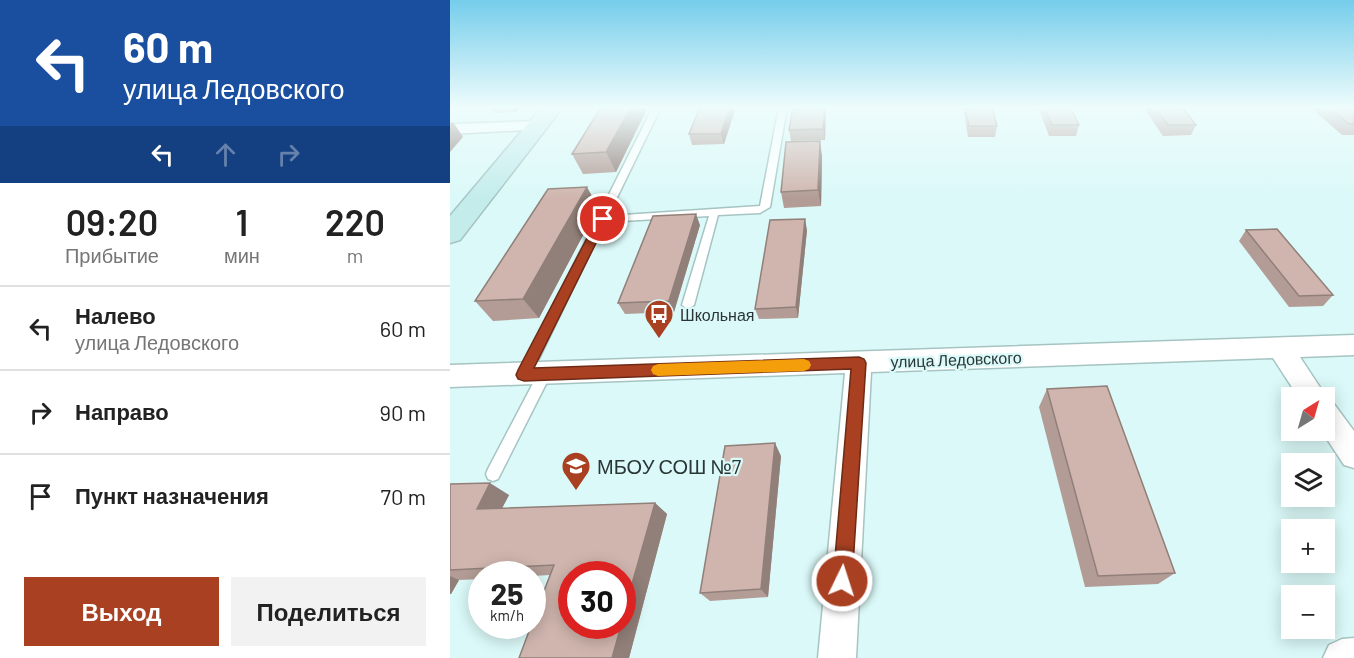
<!DOCTYPE html>
<html lang="ru">
<head>
<meta charset="utf-8">
<style>
  :root { --surface:#fff; --page:#f2f2f2; --text:#222; --muted:#767676; --line:#e0e0e0; --accent:#a84021 }
  body { margin:0; font-family:Barlow,sans-serif; background:var(--page); color:var(--text); height:100vh; display:flex; flex-direction:column; font-size:22px; white-space:nowrap }
  * { box-sizing:border-box; margin:0 }
  p { font-size:20px; color:var(--muted) }
  .icon { flex:none; width:33px; height:33px; fill:none; stroke:currentColor; stroke-width:2; stroke-linecap:round; stroke-linejoin:round }
  .map { position:relative; flex:1; overflow:hidden }
  .drawer { display:flex; flex-direction:column; background:var(--surface); width:450px }
  .drawer>* { flex:none }
  .top-card { background:#1a4fa0; color:#fff; overflow:hidden }
  .needle { width:39px; rotate:37deg }
  .controls { position:absolute; left:831px; top:387px; display:grid; gap:12px }
  .controls a { display:grid; place-items:center; width:54px; height:54px; border-radius:0px; background:var(--surface); box-shadow:0 3px 15px #0003; font-size:30px }
  .speed { position:absolute; left:18px; top:561px; display:flex; gap:12px; font-size:30px; font-weight:700; text-align:center }
  .speed>* { display:grid; place-content:center; width:78px; height:78px; border-radius:50%; background:var(--surface); box-shadow:0 3px 15px #0003; line-height:1 }
  .speed small { font-size:15px; font-weight:400 }
  .speed .limit { border:9px solid #d22; background:#fff; color:#111 }
  .pin { position:absolute; display:grid; place-items:center; width:51px; height:51px; color:#fff; margin:-26px; border:3px solid #fff; border-radius:50%; box-shadow:0 2px 6px #0007 }
  .me { position:absolute; width:66px; margin:-33px; rotate:4deg; stroke-linejoin:round; filter:drop-shadow(0 0 4px #0008) }
  .turn { display:flex; align-items:center; gap:21px; height:126px; padding:0 24px; font-size:27px }
  .turn .icon { width:78px; height:78px; stroke-width:2.5 }
  .turn b { display:block; font-size:42px; line-height:51px }
  .lanes { display:flex; align-items:center; height:57px; padding:0 24px; background:#0003; justify-content:center; gap:30px; direction:ltr }
  .lanes .off { opacity:.35 }
  .eta { display:flex; justify-content:space-evenly; align-items:center; height:102px; text-align:center }
  .eta b { font-size:36px; font-weight:600; line-height:42px }
  .cta { display:flex; gap:12px; margin-top:auto; padding:12px 24px }
  .cta a { flex:1; height:69px; border-radius:0px; background:var(--accent); color:#fff; font-size:24px; font-weight:600; line-height:69px; text-align:center }
  .cta a+a { background:var(--page); color:var(--text) }
  ul { padding:0; list-style:none }
  li { display:flex; align-items:center; gap:18px; height:84px; padding:0 24px; border-top:2px solid var(--line) }
  li div { flex:1 }
  li b { display:block; font-size:22px }
  li em { font-style:normal }
  main { display:flex; flex:1; min-height:0 }
  .map>svg:first-child { display:block }
  .lines { fill:none; stroke-linecap:round; stroke-linejoin:round }
  .service-casing { stroke:#a6c4c2; stroke-width:3 }
  .minor-casing { stroke:#a6c4c2; stroke-width:3 }
  .secondary-casing { stroke:#a6c4c2; stroke-width:3 }
  .service { fill:#fff; fill-rule:evenodd }
  .minor { fill:#fff; fill-rule:evenodd }
  .secondary { fill:#c3eceb; fill-rule:evenodd }
  .wall { fill:#b29c95 }
  .shaded-wall { fill:#917f79 }
  .building { fill:#cfb5ad; stroke:#917f79; stroke-width:1.5 }
  .route { fill:#a84021; stroke:#6d2a15; stroke-width:1.5 }
  .slow { fill:#f59e0b }
  .labels { text-anchor:middle; dominant-baseline:central; stroke-width:4.5; stroke-linejoin:round; paint-order:stroke }
  .poi-label { font-size:16px; fill:#2a3636; stroke:#daf9f8; text-anchor:start }
  .street-label { font-size:16px; fill:#2a3636; stroke:#daf9f8 }
  .near-poi-label { font-size:20px; fill:#2a3636; stroke:#daf9f8; text-anchor:start }
</style>
</head>
<body>
<main>
<section class="drawer">
<div class="top-card">
<div class="turn"><svg class="icon" aria-label="left" viewBox="0 0 24 24"><path d="M17 20v-9H6M10 6l-5 5 5 5"/></svg><div><b>60 m</b>улица Ледовского</div></div>
<div class="lanes"><svg class="icon" aria-label="left" viewBox="0 0 24 24"><path d="M17 20v-9H6M10 6l-5 5 5 5"/></svg><svg class="icon off" aria-label="ahead" viewBox="0 0 24 24"><path d="M12 20V5M6 11l6-6 6 6"/></svg><svg class="icon off" aria-label="right" viewBox="0 0 24 24"><path d="M7 20v-9h11M14 6l5 5-5 5"/></svg></div>
</div>
<div class="eta">
<div><b>09:20</b><p>Прибытие</p></div>
<div><b>1</b><p>мин</p></div>
<div><b>220</b><p>m</p></div>
</div>
<ul>
<li><svg class="icon" aria-label="left" viewBox="0 0 24 24"><path d="M17 20v-9H6M10 6l-5 5 5 5"/></svg><div><b>Налево</b><p>улица Ледовского</p></div><em>60 m</em></li>
<li><svg class="icon" aria-label="right" viewBox="0 0 24 24"><path d="M7 20v-9h11M14 6l5 5-5 5"/></svg><div><b>Направо</b></div><em>90 m</em></li>
<li><svg class="icon" aria-label="arrive" viewBox="0 0 24 24"><path d="M6 21V4h12l-3 4 3 4H6"/></svg><div><b>Пункт назначения</b></div><em>70 m</em></li>
</ul>
<div class="cta"><a>Выход</a><a>Поделиться</a></div>
</section>
<div class="map">
<svg width="904" height="658" viewBox="0 0 904 658">
  <rect width="100%" height="100%" fill="#daf9f8"/>
  <g class="lines">
    <g class="service-casing">
      <g id="service">
        <path d="M203,107H211L158,216L310,206L329,107H337L320,207L310,213L268,215L244,305L238,309L232,305L259,216L155,222L79,379L74,380L69,379L68,375Z"/>
        <path d="M95,369L100,370L101,374L48,479L43,481L38,479L36,474L38,469L90,370Z"/>
      </g>
    </g>
    <g class="minor-casing">
      <g id="minor">
        <path d="M88,121L94,123L96,126L94,129L0,134V124Z"/>
        <path d="M904,335V355L850,357L877,398L876,401L884,404L904,431V468L894,465L871,430H874V398H849L823,358L421,372L406,658H368L395,373L0,387V365Z"/>
        <path d="M904,638V658H873L879,645L892,639Z"/>
      </g>
    </g>
    <g class="secondary-casing">
      <path id="secondary" d="M92,107H113L10,240L0,243V216Z"/>
    </g>
    <use href="#service" class="service"/>
    <use href="#minor" class="minor"/>
    <use href="#secondary" class="secondary"/>
  </g>
  <g class="wall">
    <path d="M41,107H71L66,112L44,113Z"/>
    <path d="M151,107H198L166,172L133,174L122,154Z"/>
    <path d="M286,107L274,144L242,145L239,134Z"/>
    <path d="M376,107L375,140L341,141L339,130Z"/>
    <path d="M513,107H542L547,126L545,137H518Z"/>
    <path d="M588,107H620L629,125L626,136H599Z"/>
    <path d="M693,107H732L746,125L741,135L713,136Z"/>
    <path d="M860,107H904V135H892Z"/>
    <path d="M372,156L371,206L334,208L331,192Z"/>
    <path d="M148,207L89,318L43,321L25,301Z"/>
    <path d="M250,225L224,312L175,314L168,303Z"/>
    <path d="M357,230L348,318L309,319L305,309Z"/>
    <path d="M796,230L883,295L873,306L839,307L789,241Z"/>
    <path d="M597,389L725,573L708,584L635,587L589,407Z"/>
    <path d="M331,456L318,597L260,601L250,593Z"/>
    <path d="M0,484L59,495L52,508L205,503L217,514L179,658H69L100,575L82,576V574H32V579L9,580L1,594H0Z"/>
  </g>
  <g class="shaded-wall">
    <path d="M63,107H71L66,112Z"/>
    <path d="M181,107H198L166,172L156,152Z"/>
    <path d="M280,107H286L274,144L271,134Z"/>
    <path d="M375,107H376L375,140L373,129Z"/>
    <path d="M3,122L13,137L0,152V124Z"/>
    <path d="M370,141L372,156L371,206L368,190Z"/>
    <path d="M137,187L148,207L89,318L73,299Z"/>
    <path d="M246,214L250,225L224,312L219,301Z"/>
    <path d="M355,219L357,230L348,318L346,307Z"/>
    <path d="M325,443L331,456L318,597L311,589Z"/>
    <path d="M40,483L59,495L46,520L27,509Z"/>
    <path d="M205,503L217,514L179,658H162L171,626H172V619Z"/>
    <path d="M0,576L9,580L1,594H0Z"/>
  </g>
  <g class="building">
    <path d="M151,107H181L156,152L122,154Z"/>
    <path d="M250,107H280L271,134H239Z"/>
    <path d="M343,107H375L373,129L339,130Z"/>
    <path d="M515,107H542L547,126H519Z"/>
    <path d="M594,107H620L629,125H602Z"/>
    <path d="M704,107H732L746,125H718Z"/>
    <path d="M879,107H904V124H899Z"/>
    <path d="M370,141L368,190L331,192L336,142Z"/>
    <path d="M137,187L73,299L25,301L98,189Z"/>
    <path d="M246,214L219,301L168,303L203,216Z"/>
    <path d="M355,219L346,307L305,309L320,220Z"/>
    <path d="M827,229L883,295L849,296L796,230Z"/>
    <path d="M657,386L725,573L648,576L597,389Z"/>
    <path d="M325,443L311,589L250,593L275,446Z"/>
    <path d="M40,483L27,509L205,503L172,619V574H122V626H171L162,658H69L81,626H82V622L104,565L0,570V484Z"/>
  </g>
  <linearGradient id="sky" x2="0" y2="1"><stop stop-color="#75cdeb"/><stop offset="0.54" stop-color="#eefcfc"/><stop offset="1" stop-color="#eefcfc" stop-opacity="0"/></linearGradient>
  <rect width="904" height="199" fill="url(#sky)"/>
  <path class="route" d="M153,216L158,219L84,368L409,357L414,359L416,363L402,581L399,588L392,591L386,588L383,581L401,369L74,381L68,379L66,375L68,370L147,219Z"/>
  <path class="slow" d="M354,359L359,361L361,365L359,369L354,371L208,376L203,374L201,370L203,366L208,364Z"/>
  <defs>
    <g id="bus-pin" transform="scale(1.5)"><path d="M0 17L-7.5 6A9.5 9.5 0 1 1 7.5 6Z" fill="#a84021" stroke="#daf9f8"/><path d="M-5-6H5V4H4V6H2V4H-2V6H-4V4H-5ZM-3.5-4V0h7V-4ZM-3.5 1.2v1.5H-2V1.2ZM2 1.2v1.5H3.5V1.2Z" fill="#fff"/></g>
    <g id="school-pin" transform="scale(1.5)"><path d="M0 17L-7.5 6A9.5 9.5 0 1 1 7.5 6Z" fill="#a84021" stroke="#daf9f8"/><path d="M0-5L7-2L0 1L-7-2ZM-4 1L0 2.5L4 1V4Q0 6-4 4Z" fill="#fff"/></g>
  </defs>
  <g fill-rule="evenodd">
    <use href="#bus-pin" x="209" y="314"/>
    <use href="#school-pin" x="126" y="466"/>
  </g>
  <g class="labels">
    <g class="poi-label">
      <text x="230" y="314">Школьная</text>
    </g>
    <g class="street-label">
      <text transform="translate(506 359) rotate(-2)">улица Ледовского</text>
    </g>
    <g class="near-poi-label">
      <text x="147" y="466">МБОУ СОШ №7</text>
    </g>
  </g>
</svg>
<div class="controls">
<a><svg class="needle" viewBox="-14 -14 28 28"><path d="M0-13l5 13h-10z" fill="#e53935"/><path d="M0 13l5-13h-10z" fill="#767676"/></svg></a>
<a><svg class="icon" aria-label="layers" viewBox="0 0 24 24"><path d="M12 4l9 5-9 5-9-5zM3 14l9 5 9-5"/></svg></a>
<a>+</a>
<a>−</a>
</div>
<div class="speed"><div>25<small>km/h</small></div><div class="limit">30</div></div>
<div class="pin" style="left:153px;top:219px;background:#d93025"><svg class="icon" aria-label="arrive" viewBox="0 0 24 24"><path d="M6 21V4h12l-3 4 3 4H6"/></svg></div>
<svg class="me" style="left:392px;top:581px" viewBox="-20 -20 40 40"><circle r="17" fill="#a84021" stroke="#fff" stroke-width="3"/><path d="M0-11L8 9 0 5-8 9z" fill="#fff"/></svg>
</div>
</main>
</body>
</html>
